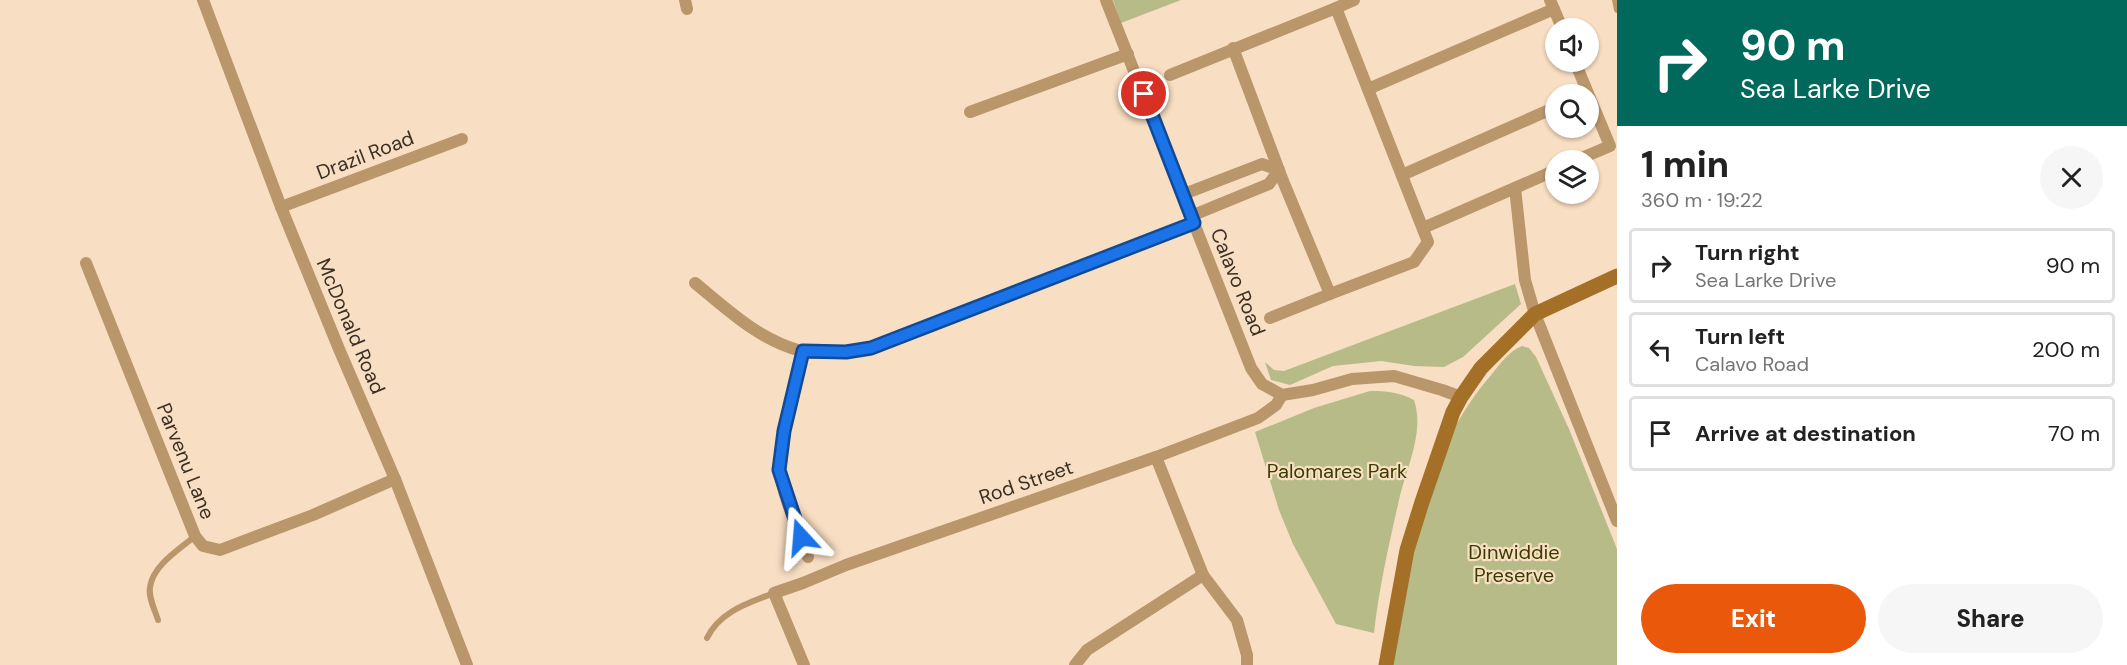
<!DOCTYPE html>
<html lang="en">
<head>
<meta charset="utf-8">
<style>
  :root { --surface:#fff; --page:#f6f6f6; --text:#222; --muted:#767676; --line:#e0e0e0; --accent:#ea580c }
  body { margin:0; font-family:"DM Sans",sans-serif; background:var(--page); color:var(--text); height:100vh; display:flex; flex-direction:column; font-size:22px; white-space:nowrap }
  * { box-sizing:border-box; margin:0 }
  p { font-size:20px; color:var(--muted) }
  .icon { flex:none; width:33px; height:33px; fill:none; stroke:currentColor; stroke-width:2; stroke-linecap:round; stroke-linejoin:round }
  .map { position:relative; flex:1; overflow:hidden }
  .drawer { display:flex; flex-direction:column; background:var(--surface); width:510px }
  .drawer>* { flex:none }
  .hud { background:#00695c; color:#fff; overflow:hidden }
  .buttons { position:absolute; left:1545px; top:18px; display:grid; gap:12px }
  .buttons a { display:grid; place-items:center; width:54px; height:54px; border-radius:50%; background:var(--surface); box-shadow:0 2px 4px #0004; font-size:30px }
  .pin { position:absolute; display:grid; place-items:center; width:51px; height:51px; color:#fff; margin:-26px; border:3px solid #fff; border-radius:50%; box-shadow:0 2px 6px #0007 }
  .me { position:absolute; width:66px; margin:-33px; rotate:341deg; stroke-linejoin:round; filter:drop-shadow(0 0 4px #0008) }
  .turn { display:flex; align-items:center; gap:21px; height:126px; padding:0 24px; font-size:27px }
  .turn .icon { width:78px; height:78px; stroke-width:2.5 }
  .turn b { display:block; font-size:42px; line-height:51px }
  .round { display:grid; place-items:center; flex:none; width:63px; height:63px; border-radius:32px; background:var(--page) }
  .summary { display:flex; align-items:center; justify-content:space-between; height:102px; padding:0 24px }
  h1 { font-size:36px; font-weight:800; line-height:45px }
  .cta { display:flex; gap:12px; margin-top:auto; padding:12px 24px }
  .cta a { flex:1; height:69px; border-radius:36px; background:var(--accent); color:#fff; font-size:24px; font-weight:800; line-height:69px; text-align:center }
  .cta a+a { background:var(--page); color:var(--text) }
  ul { padding:0; list-style:none }
  li { display:flex; align-items:center; gap:18px; height:75px; margin:0 12px 9px; padding:0 12px; border:3px solid var(--line); border-radius:6px }
  li div { flex:1 }
  li b { display:block; font-size:22px }
  li em { font-style:normal }
  main { display:flex; flex:1; min-height:0 }
  .map>svg:first-child { display:block }
  .green { fill:#b6bb87 }
  .lines { fill:none; stroke-linecap:round; stroke-linejoin:round }
  .lane { stroke:#ba966b; stroke-width:6 }
  .street { stroke:#ba966b; stroke-width:12 }
  .secondary { stroke:#a46f26; stroke-width:15 }
  .route-casing { stroke:#114b97; stroke-width:15 }
  .route { stroke:#1a73e8; stroke-width:10 }
  .labels { text-anchor:middle; dominant-baseline:central; stroke-width:4.5; stroke-linejoin:round; paint-order:stroke }
  .street-label { font-size:20px; fill:#3a2f25; stroke:#f8dec2 }
  .park-label { font-size:20px; fill:#393c00; stroke:#f8dec2 }
</style>
</head>
<body>
<main>
<div class="map">
<svg width="1617" height="665" viewBox="0 0 1617 665">
  <rect width="100%" height="100%" fill="#f8dec2"/>
  <g class="green">
    <path d="M1113,0H1181L1121,23Z"/>
    <path d="M1515,284L1521,304L1463,357L1444,367L1414,366L1381,361L1333,366L1290,385L1271,380L1265,362L1274,370L1284,371Z"/>
    <path d="M1522,346L1529,348L1536,357L1569,429L1617,549V665H1391C1409,565 1422,453 1492,374C1500,364 1509,351 1522,346Z"/>
    <path d="M1370,391C1386,391 1399,392 1414,400C1425,432 1406,469 1399,500C1389,544 1379,588 1374,633L1336,624L1293,544L1279,510L1255,432L1314,408Z"/>
  </g>
  <g class="lines">
    <g class="lane">
      <path d="M1615,0L1617,10"/>
      <path d="M158,620C155,610 148,597 150,587C153,565 179,550 195,536"/>
      <path d="M707,638C720,611 749,603 774,593"/>
    </g>
    <g class="street">
      <path d="M203,0L281,207L339,349L395,479L467,665"/>
      <path d="M685,0L687,9"/>
      <path d="M1106,0L1251,368L1262,384L1282,395L1313,390L1352,379L1394,376L1442,390L1461,397"/>
      <path d="M1550,0L1562,28"/>
      <path d="M1336,8L1354,0"/>
      <path d="M1575,62L1610,146L1577,160"/>
      <path d="M1170,75L1336,8L1428,242L1414,262L1330,294L1283,181L1233,48"/>
      <path d="M1368,89L1554,9"/>
      <path d="M970,112L1128,54"/>
      <path d="M1402,175L1556,107"/>
      <path d="M1515,188L1525,280L1535,314L1617,521"/>
      <path d="M1184,194L1262,164L1279,170L1269,184L1191,216"/>
      <path d="M281,207L462,139"/>
      <path d="M1423,228L1556,170"/>
      <path d="M86,263L195,536L203,546L220,550L313,515L395,479"/>
      <path d="M695,283C728,310 759,340 801,351C821,356 851,351 871,348L1194,223"/>
      <path d="M1270,318L1330,294"/>
      <path d="M803,351C795,385 779,435 780,469C780,490 800,535 808,557"/>
      <path d="M1156,457L1203,575L1237,620L1247,655V665"/>
      <path d="M804,665L774,593L803,583L846,565L1156,457L1258,418L1276,405L1282,395"/>
      <path d="M1075,665L1087,650L1203,575"/>
    </g>
    <path class="secondary" d="M1386,665L1407,550L1422,502L1453,412L1461,397L1481,368L1535,314L1617,276"/>
  </g>
  <g class="lines">
    <g class="route-casing">
      <path id="route" d="M801,537L779,470L784,431L803,351L846,352L871,348L1194,223L1144,94"/>
    </g>
    <use href="#route" class="route"/>
  </g>
  <g class="labels">
    <g class="street-label">
      <text transform="translate(365 155) rotate(-21)">Drazil Road</text>
      <text transform="translate(1238 282) rotate(68)">Calavo Road</text>
      <text transform="translate(351 326) rotate(67)">McDonald Road</text>
      <text transform="translate(186 461) rotate(68)">Parvenu Lane</text>
      <text transform="translate(1026 482) rotate(-19)">Rod Street</text>
    </g>
    <g class="park-label">
      <text x="1337" y="471">Palomares Park</text>
      <text x="1514" y="552">Dinwiddie<tspan x="1514" dy="23">Preserve</tspan></text>
    </g>
  </g>
</svg>
<div class="buttons">
<a><svg class="icon" aria-label="sound" viewBox="0 0 24 24"><path d="M4 9h4l5-4v14l-5-4H4zM17 9q2 3 0 6"/></svg></a>
<a><svg class="icon" aria-label="search" viewBox="0 0 24 24"><circle cx="10" cy="10" r="6"/><path d="M15 15l6 6"/></svg></a>
<a><svg class="icon" aria-label="layers" viewBox="0 0 24 24"><path d="M12 4l9 5-9 5-9-5zM3 14l9 5 9-5"/></svg></a>
</div>
<div class="pin" style="left:1144px;top:94px;background:#d93025"><svg class="icon" aria-label="arrive" viewBox="0 0 24 24"><path d="M6 21V4h12l-3 4 3 4H6"/></svg></div>
<svg class="me" style="left:801px;top:537px" viewBox="-20 -20 40 40"><path d="M0-17L14 15 0 8-14 15z" fill="#1a73e8" stroke="#fff" stroke-width="4"/></svg>
</div>
<section class="drawer">
<div class="hud">
<div class="turn"><svg class="icon" aria-label="right" viewBox="0 0 24 24"><path d="M7 20v-9h11M14 6l5 5-5 5"/></svg><div><b>90 m</b>Sea Larke Drive</div></div>
</div>
<div class="summary"><div><h1>1 min</h1><p>360 m · 19:22</p></div><a class="round"><svg class="icon" aria-label="close" viewBox="0 0 24 24"><path d="M6 6l12 12M18 6L6 18"/></svg></a></div>
<ul>
<li><svg class="icon" aria-label="right" viewBox="0 0 24 24"><path d="M7 20v-9h11M14 6l5 5-5 5"/></svg><div><b>Turn right</b><p>Sea Larke Drive</p></div><em>90 m</em></li>
<li><svg class="icon" aria-label="left" viewBox="0 0 24 24"><path d="M17 20v-9H6M10 6l-5 5 5 5"/></svg><div><b>Turn left</b><p>Calavo Road</p></div><em>200 m</em></li>
<li><svg class="icon" aria-label="arrive" viewBox="0 0 24 24"><path d="M6 21V4h12l-3 4 3 4H6"/></svg><div><b>Arrive at destination</b></div><em>70 m</em></li>
</ul>
<div class="cta"><a>Exit</a><a>Share</a></div>
</section>
</main>
</body>
</html>
